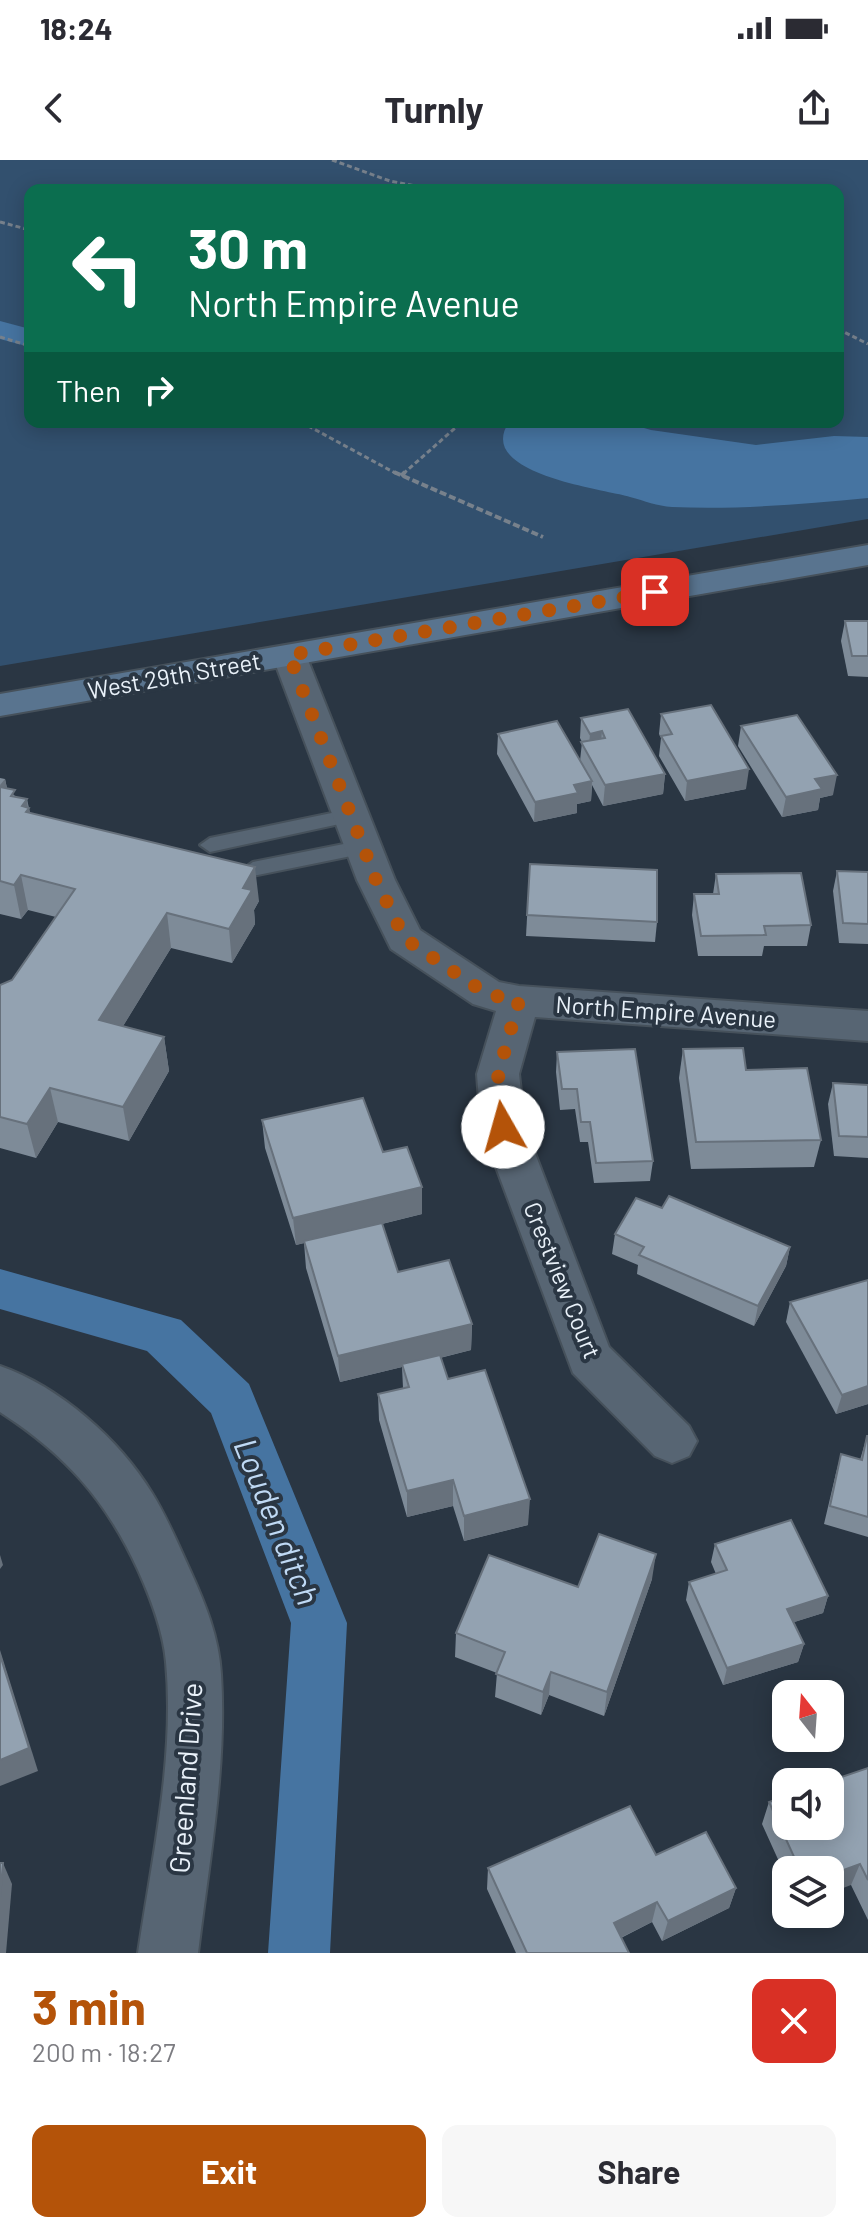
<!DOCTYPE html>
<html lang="en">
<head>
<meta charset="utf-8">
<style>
  :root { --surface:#fff; --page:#f7f7f7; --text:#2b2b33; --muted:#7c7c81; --accent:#b45309 }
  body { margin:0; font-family:Barlow,sans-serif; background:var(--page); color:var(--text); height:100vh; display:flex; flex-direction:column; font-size:30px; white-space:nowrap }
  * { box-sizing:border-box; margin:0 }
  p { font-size:26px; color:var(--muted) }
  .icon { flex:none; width:44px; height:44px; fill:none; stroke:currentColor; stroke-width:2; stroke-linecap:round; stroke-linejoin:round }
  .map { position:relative; height:1793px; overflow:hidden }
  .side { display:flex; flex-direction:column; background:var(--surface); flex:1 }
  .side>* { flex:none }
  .banner { position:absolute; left:24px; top:24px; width:820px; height:244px; border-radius:16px; box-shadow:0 4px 20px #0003; background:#0b6e4f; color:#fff; overflow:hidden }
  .needle { width:52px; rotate:343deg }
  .buttons { position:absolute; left:772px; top:1520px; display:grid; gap:16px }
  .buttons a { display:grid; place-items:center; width:72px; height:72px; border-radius:16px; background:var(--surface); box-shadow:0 4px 20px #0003; font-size:40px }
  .pin { position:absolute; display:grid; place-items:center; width:68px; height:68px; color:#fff; margin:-34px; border-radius:16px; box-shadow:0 4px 12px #0006 }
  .me { position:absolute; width:88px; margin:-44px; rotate:353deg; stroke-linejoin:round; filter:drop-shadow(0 0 6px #0008) }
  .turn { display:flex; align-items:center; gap:28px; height:168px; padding:0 32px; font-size:36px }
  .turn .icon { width:104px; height:104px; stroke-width:2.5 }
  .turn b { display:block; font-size:56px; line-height:68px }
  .then { display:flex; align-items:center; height:76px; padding:0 32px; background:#0003; gap:16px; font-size:30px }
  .round { display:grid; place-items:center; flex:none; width:84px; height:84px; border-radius:16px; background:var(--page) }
  .headline { display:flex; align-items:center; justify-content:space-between; height:136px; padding:0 32px }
  h1 { font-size:48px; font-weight:700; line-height:60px; color:var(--accent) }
  .button { display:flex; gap:16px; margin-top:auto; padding:16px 32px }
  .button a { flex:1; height:92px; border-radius:16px; background:var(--accent); color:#fff; font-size:32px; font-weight:700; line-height:92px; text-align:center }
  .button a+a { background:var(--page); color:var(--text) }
  .status { display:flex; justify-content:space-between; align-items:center; height:56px; padding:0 40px; background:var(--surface); direction:ltr }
  .status svg { height:22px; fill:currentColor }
  header { display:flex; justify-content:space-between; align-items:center; height:104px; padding:0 32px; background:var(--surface); font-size:36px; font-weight:700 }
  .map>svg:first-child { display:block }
  .green { fill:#32506e; fill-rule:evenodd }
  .water { fill:#4674a1 }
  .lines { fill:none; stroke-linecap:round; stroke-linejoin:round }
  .canal { fill:#4674a1; fill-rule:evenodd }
  .lane-casing { stroke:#46515b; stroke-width:4 }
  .street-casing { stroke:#46515b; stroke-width:4 }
  .secondary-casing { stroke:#46515b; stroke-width:4 }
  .path-far1 { stroke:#77818c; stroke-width:3; stroke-dasharray:5 3; stroke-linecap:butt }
  .path { stroke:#77818c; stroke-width:4; stroke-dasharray:7 3; stroke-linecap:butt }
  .lane { fill:#576573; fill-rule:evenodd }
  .street { fill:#576573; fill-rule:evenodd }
  .secondary { fill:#59748f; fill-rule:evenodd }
  .wall { fill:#7e8b98 }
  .shaded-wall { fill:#67717c }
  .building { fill:#93a2b1; stroke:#67717c; stroke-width:2 }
  .route { stroke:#b45309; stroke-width:14; stroke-dasharray:0 25.2 }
  .labels { text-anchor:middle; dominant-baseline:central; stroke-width:8; stroke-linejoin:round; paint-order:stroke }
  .street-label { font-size:24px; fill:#e9f1f9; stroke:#2a3643 }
  .near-street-label { font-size:28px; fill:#e9f1f9; stroke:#2a3643 }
  .near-water-label { font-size:32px; font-style:italic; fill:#bfd9f4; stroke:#2a3643 }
</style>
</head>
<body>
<div class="status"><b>18:24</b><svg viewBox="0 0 49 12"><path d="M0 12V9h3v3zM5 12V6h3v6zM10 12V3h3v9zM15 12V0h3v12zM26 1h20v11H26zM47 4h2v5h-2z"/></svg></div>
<header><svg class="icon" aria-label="back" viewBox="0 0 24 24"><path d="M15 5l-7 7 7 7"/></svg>Turnly<svg class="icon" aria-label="share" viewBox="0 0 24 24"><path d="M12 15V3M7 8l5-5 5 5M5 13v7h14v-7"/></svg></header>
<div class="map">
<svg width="868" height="1793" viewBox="0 0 868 1793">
  <rect width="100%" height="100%" fill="#2a3643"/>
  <path class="green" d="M0,0H868V359L0,506ZM30,30H838V262H30Z"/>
  <path class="water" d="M509,262H623L651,270L756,285L834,276L868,277V338C803,344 737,350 672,347C657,346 645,341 630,337C603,329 474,314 509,262Z"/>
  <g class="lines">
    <g class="canal">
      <path d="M0,161L30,169V187L0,179Z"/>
      <path d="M0,1109L181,1160L249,1224L347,1463L330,1793H268L291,1463L211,1253L147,1191L0,1149Z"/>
    </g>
    <g class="lane-casing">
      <g id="lane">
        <path d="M351,649L361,655L358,660L210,692L200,685L210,678Z"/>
        <path d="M364,680L371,682L374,687L371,692L253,716L243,709L253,702Z"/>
      </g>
    </g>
    <g class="street-casing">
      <g id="street">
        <path d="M289,485L301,488L306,495L395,720L420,770L499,822L519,826L868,851V881L535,857L519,914L525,967L609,1187L689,1266L697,1281L689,1296L672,1303L655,1296L573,1213L481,967L477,914L496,851L473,844L391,789L357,720L272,495L277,488Z"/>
        <path d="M0,1206C60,1227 119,1279 152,1333C167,1357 178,1384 190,1410C205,1443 219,1477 221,1514C227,1607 209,1701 198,1793H138C152,1698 175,1598 166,1502C163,1470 151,1439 138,1410C106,1340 65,1294 0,1252Z"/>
      </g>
    </g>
    <g class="secondary-casing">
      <path id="secondary" d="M868,385V405L0,556V534Z"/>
    </g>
    <g class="path-far1">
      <path d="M332,0L390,21L437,30"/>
      <path d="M0,62L30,70"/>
      <path d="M838,169L868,184"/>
      <path d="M0,177L30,186"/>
      <path d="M301,262L397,314"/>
      <path d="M403,314L462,262"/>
    </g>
    <g class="path">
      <path d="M394,312L543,377"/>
      <path d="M401,316L405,312"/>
    </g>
    <use href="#lane" class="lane"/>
    <use href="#street" class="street"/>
    <use href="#secondary" class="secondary"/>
  </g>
  <g class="wall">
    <path d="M845,461H868V517L848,516L841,481Z"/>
    <path d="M661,554L746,629L685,641L659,596L661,578L659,574Z"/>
    <path d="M581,558L665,614L663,634L603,646L592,625L591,641L577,644V653L534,662L497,594L498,574L580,601L582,582L580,578Z"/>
    <path d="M741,566L833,635L820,638L818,650L782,657L738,586Z"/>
    <path d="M0,618L5,619L7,628L16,637L27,639L30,653L259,741L254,750L255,764L232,803L171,788L123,866L164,877L169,911L129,981L58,962L36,998L0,988V825L12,820L56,757L28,750L21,759L0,754Z"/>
    <path d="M530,704L657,762L655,782L526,776Z"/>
    <path d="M837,711L868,712V784L839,783L833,731Z"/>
    <path d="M716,714L811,765L807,786H764L762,796H698L692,755L694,734H713Z"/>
    <path d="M683,889L746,910L821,980L814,1007L691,1009L679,918Z"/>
    <path d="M557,892L653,1001L650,1021L594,1023L588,982H580L575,949L560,950L556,912Z"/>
    <path d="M833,923L868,925V998L834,996L828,944Z"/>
    <path d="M262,960L383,992L422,1027V1054L382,1064L398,1112L472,1164L471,1190L440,1198L448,1219L528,1365L464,1381L453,1346L407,1357L379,1260L378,1234L403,1228L402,1207L340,1222L306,1108L304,1083L296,1085L265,988Z"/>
    <path d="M662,1048L790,1087L786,1106L754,1166L637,1114L638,1105L612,1094L615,1074Z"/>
    <path d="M868,1120V1244L836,1254L786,1162L790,1142Z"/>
    <path d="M867,1276H868V1377L824,1364L836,1313L841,1294L860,1300Z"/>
    <path d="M715,1384L828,1436L823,1453L794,1462L804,1484L798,1502L723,1525L686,1440L689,1422L716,1414L711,1402Z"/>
    <path d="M652,1419L604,1556L549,1535L541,1555L495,1537L497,1513L455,1497L456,1473L578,1427Z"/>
    <path d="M868,1608V1760L851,1725L830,1710H786V1717L762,1664L769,1642Z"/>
    <path d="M656,1695L736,1728L729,1748L662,1781L652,1762L621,1778L629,1793H516L487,1729L488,1708Z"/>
  </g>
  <g class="shaded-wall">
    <path d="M602,571L600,592L588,594L590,574Z"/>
    <path d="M749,609L746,629L685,641L687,621Z"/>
    <path d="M665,614L663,634L603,646L605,625Z"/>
    <path d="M837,615L833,635L820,638L818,650L782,657L786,637L815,619Z"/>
    <path d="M5,619L12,653L7,661L0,625Z"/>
    <path d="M592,621L591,641L577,644V653L534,662L535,642L574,625Z"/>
    <path d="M27,639L28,649L29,648L36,682L22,646Z"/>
    <path d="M255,707L259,741L254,750L255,764L232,803L229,769L243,728Z"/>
    <path d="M21,715L28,750L21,759L14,725Z"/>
    <path d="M167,753L171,788L106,894L99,860Z"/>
    <path d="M164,877L169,911L129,981L123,947Z"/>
    <path d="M50,928L58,962L36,998L27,964Z"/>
    <path d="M422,1027V1054L296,1085L293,1058Z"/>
    <path d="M790,1087L786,1106L754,1166L758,1146Z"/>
    <path d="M472,1164L471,1190L403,1207L402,1204V1207L340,1222L338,1196Z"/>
    <path d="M868,1226V1244L836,1254L842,1235Z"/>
    <path d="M453,1320V1346L407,1357V1331Z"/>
    <path d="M530,1339L528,1365L464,1381V1356Z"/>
    <path d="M656,1394L652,1419L604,1556L607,1532Z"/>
    <path d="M0,1395L3,1405L0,1409Z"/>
    <path d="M828,1436L823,1453L782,1466L787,1449Z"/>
    <path d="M804,1484L798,1502L723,1525L727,1508Z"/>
    <path d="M0,1490L38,1611L0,1626Z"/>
    <path d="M551,1512L549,1535L541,1555L543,1532Z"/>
    <path d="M3,1703L12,1724L6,1793H0V1737Z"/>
    <path d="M860,1704L851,1725L830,1733V1715Z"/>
    <path d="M736,1728L729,1748L662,1781L668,1761Z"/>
    <path d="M657,1742L652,1762L610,1783L614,1763Z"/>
  </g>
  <g class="building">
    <path d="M845,461H868V496H852Z"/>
    <path d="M711,545L749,609L687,621L661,576L672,574L661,554Z"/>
    <path d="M628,549L665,614L605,625L581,582L605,578L602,571L590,574L581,558Z"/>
    <path d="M797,555L837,615L815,619L822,629L786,637L741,566Z"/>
    <path d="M557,561L592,621L574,625L578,633L535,642L498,574Z"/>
    <path d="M0,627L15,630L11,636L27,639L22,646L29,648L26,652L255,707L243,728L252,730L229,769L167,753L99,860L164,877L123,947L50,928L27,964L0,957V825L12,820L75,729L21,715L14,725L0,721Z"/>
    <path d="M530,704L657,710V762L527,755Z"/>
    <path d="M837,711L868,712V764L843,763Z"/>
    <path d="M801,713L811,765L764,766L766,775L701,776L694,734H719L716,714Z"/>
    <path d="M743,888L746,910L807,908L821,980L696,982L683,889Z"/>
    <path d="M635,889L653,1001L596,1003L590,962H581L577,929H562L557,892Z"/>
    <path d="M833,923L868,925V977L839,976Z"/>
    <path d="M363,938L383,992L407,987L422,1027L293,1058L262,960Z"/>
    <path d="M669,1036L790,1087L758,1146L639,1095L644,1087L615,1074L636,1038L662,1048Z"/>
    <path d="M382,1063L398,1112L449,1100L472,1164L338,1196L304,1081Z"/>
    <path d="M868,1120V1226L842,1235L790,1142Z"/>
    <path d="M440,1195L448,1219L485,1210L530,1339L464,1356L453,1320L407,1331L378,1234L409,1227L402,1204Z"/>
    <path d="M867,1276H868V1357L830,1346L841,1294L862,1300Z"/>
    <path d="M791,1360L828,1436L787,1449L804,1484L727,1508L689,1422L727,1410L715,1384Z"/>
    <path d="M599,1374L656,1394L607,1532L551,1512L543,1532L496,1514L505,1492L456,1473L489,1395L578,1427Z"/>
    <path d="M0,1495L29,1588L0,1600Z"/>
    <path d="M868,1608V1720L860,1704L830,1715V1710H800L769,1642L786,1636V1666H830V1622H827Z"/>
    <path d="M630,1646L656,1695L706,1672L736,1728L668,1761L657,1742L614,1763L629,1793H527L488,1708Z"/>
    <path d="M0,1703H3L0,1737Z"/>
  </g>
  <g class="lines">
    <path class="route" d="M503,967L498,914L519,841L487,834L405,779L376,720L289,495L655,432"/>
  </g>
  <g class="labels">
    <g class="street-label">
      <text transform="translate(174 515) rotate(-10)">West 29th Street</text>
      <text transform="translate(666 851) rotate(4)">North Empire Avenue</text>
      <text transform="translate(563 1120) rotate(68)">Crestview Court</text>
    </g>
    <g class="near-street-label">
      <text transform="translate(185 1618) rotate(-86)">Greenland Drive</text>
    </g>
    <g class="near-water-label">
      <text transform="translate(278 1361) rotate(68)">Louden ditch</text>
    </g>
  </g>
</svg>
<div class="buttons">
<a><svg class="needle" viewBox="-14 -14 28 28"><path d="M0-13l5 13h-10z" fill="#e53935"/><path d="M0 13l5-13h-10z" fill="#7c7c81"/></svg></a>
<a><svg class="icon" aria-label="sound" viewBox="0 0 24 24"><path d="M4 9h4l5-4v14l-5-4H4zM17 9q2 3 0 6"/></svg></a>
<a><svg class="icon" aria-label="layers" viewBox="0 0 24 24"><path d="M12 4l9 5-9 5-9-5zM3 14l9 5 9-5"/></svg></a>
</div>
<div class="pin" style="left:655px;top:432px;background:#d93025"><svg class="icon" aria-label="arrive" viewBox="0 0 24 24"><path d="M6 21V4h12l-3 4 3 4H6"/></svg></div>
<svg class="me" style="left:503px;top:967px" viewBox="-20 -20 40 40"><circle r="19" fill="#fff"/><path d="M0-13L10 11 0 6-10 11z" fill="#b45309"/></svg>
<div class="banner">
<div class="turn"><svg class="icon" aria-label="left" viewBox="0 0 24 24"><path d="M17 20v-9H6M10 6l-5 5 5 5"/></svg><div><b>30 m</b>North Empire Avenue</div></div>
<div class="then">Then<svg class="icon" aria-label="right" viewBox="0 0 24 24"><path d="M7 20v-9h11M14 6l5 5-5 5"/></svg></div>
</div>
</div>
<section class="side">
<div class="headline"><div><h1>3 min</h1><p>200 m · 18:27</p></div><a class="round" style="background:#d93025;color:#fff"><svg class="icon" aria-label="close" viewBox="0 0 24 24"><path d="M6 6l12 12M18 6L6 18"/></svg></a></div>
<div class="button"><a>Exit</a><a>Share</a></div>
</section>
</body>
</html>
